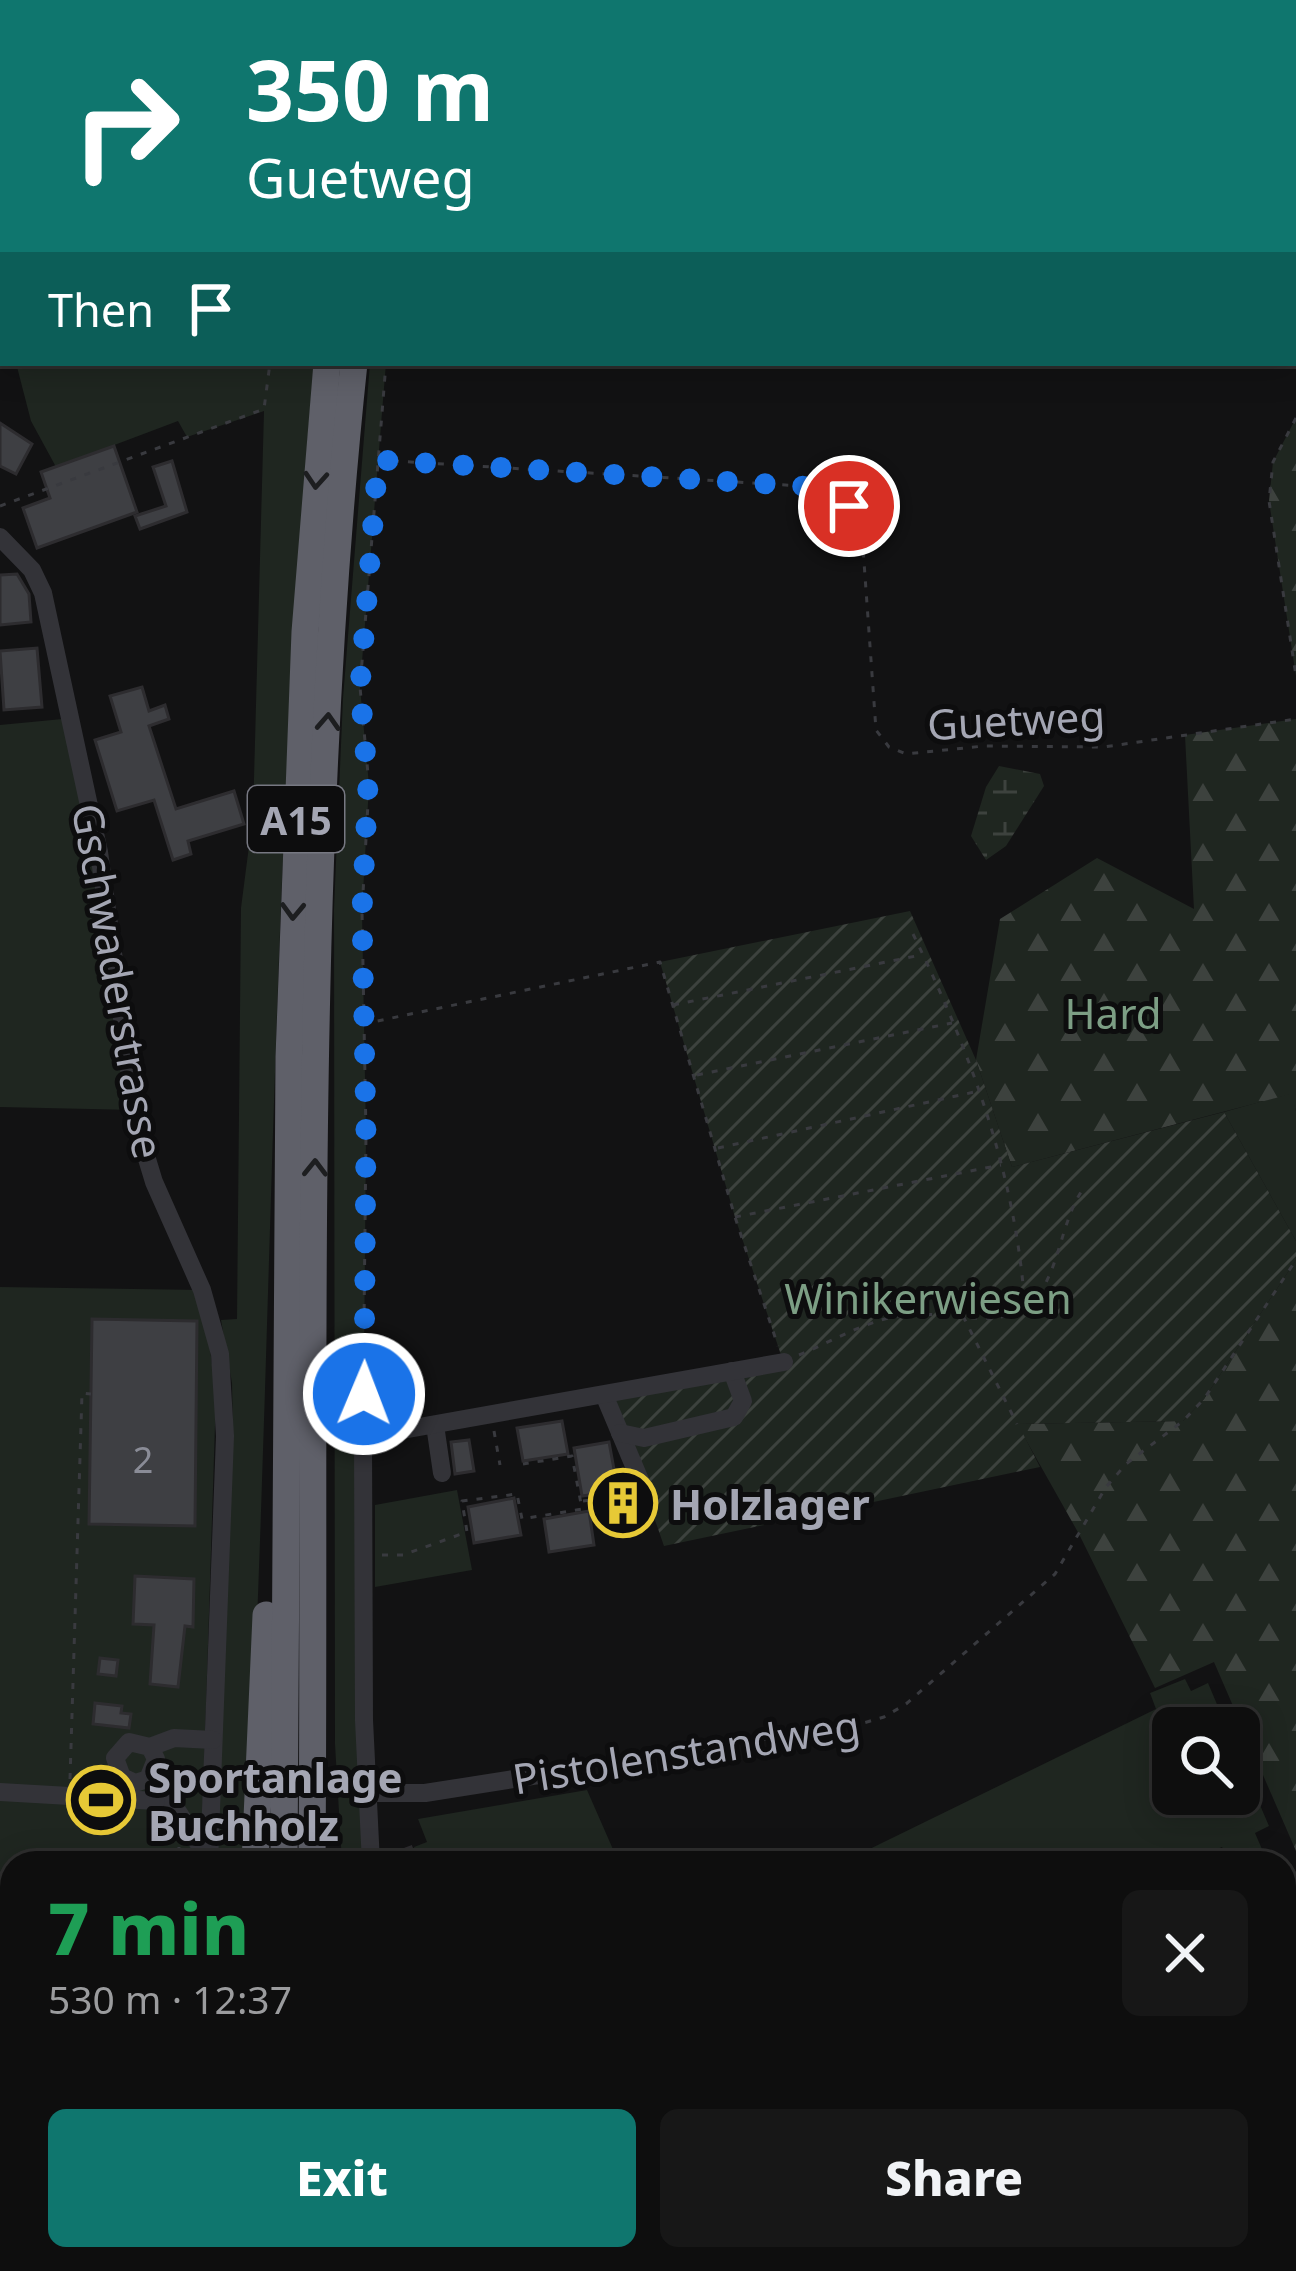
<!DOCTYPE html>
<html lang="en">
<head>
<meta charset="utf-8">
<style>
  :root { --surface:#0e0e0e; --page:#171717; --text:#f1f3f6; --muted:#9b9c9e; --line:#2e2e2e; --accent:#0f766e }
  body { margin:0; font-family:"Noto Sans",sans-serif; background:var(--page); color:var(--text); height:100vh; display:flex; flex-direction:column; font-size:45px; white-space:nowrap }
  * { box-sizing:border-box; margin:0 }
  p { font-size:39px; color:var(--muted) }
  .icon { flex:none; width:66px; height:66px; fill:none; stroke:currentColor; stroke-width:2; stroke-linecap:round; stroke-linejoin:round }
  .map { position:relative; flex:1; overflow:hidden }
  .side { position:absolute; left:0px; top:1851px; width:1296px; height:420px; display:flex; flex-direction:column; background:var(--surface); border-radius:36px 36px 0 0; box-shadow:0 6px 30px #0003,0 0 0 3px var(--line) }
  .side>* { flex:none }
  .banner { position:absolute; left:0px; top:0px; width:1296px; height:366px; box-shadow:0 6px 30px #0003,0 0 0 3px var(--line); background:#0f766e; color:#fff; overflow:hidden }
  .fabs { position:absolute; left:1152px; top:1707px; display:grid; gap:24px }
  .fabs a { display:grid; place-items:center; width:108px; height:108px; border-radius:18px; background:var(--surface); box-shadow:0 6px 30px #0003,0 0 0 3px var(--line); font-size:60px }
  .pin { position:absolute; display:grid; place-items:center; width:102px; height:102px; color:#fff; margin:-51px; border:6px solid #fff; border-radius:50%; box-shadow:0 3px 12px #0007 }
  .me { position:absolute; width:132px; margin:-66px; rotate:1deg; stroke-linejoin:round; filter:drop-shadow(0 0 9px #0008) }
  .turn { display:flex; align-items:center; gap:42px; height:252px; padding:0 48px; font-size:54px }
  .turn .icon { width:156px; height:156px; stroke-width:2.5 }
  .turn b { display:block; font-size:84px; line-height:102px }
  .then { display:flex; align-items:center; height:114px; padding:0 48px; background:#0003; gap:24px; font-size:45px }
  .round { display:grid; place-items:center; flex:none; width:126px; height:126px; border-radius:18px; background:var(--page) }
  .summary { display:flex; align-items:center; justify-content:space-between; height:204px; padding:0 48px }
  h1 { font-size:72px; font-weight:800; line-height:90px; color:#1e9e55 }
  .cta { display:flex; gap:24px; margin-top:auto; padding:24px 48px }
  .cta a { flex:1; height:138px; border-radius:18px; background:var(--accent); color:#fff; font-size:48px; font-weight:800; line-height:138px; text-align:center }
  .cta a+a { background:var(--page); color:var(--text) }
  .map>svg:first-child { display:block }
  .green { fill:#1f2620 }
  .forest { fill:url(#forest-firs) }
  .wetland { fill:url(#wetland-marsh) }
  .garden { fill:url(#garden-furrows) }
  .building { fill:#3e3f43; stroke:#2d2c2f; stroke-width:3 }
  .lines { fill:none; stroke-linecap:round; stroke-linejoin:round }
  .path { stroke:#393a3f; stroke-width:3; stroke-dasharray:6 9; stroke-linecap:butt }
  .minor { stroke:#333338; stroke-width:18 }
  .highway { stroke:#5f6069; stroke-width:27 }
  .oneway { stroke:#1d1e20 }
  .route { stroke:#1a73e8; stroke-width:21; stroke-dasharray:0 37.8 }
  .labels { text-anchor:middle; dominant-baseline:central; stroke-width:10; stroke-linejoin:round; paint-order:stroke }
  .number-label { font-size:36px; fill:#8a8c97 }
  .shield { fill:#0d0d0e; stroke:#777882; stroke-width:3 }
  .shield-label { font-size:39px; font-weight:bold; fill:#a4a6b3 }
  .street-label { font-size:42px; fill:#a4a6b3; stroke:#0d0d0e }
  .park-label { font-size:42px; fill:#7c9e84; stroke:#0d0d0e }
  .poi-label { font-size:42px; font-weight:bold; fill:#a4a6b3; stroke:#0d0d0e; text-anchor:start }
</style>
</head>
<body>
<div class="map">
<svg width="1296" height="2271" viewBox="0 0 1296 2271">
  <defs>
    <pattern id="forest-firs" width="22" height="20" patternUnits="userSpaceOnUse" patternTransform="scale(3)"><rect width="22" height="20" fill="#1f2620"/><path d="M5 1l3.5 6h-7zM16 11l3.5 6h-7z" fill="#3d423e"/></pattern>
    <pattern id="wetland-marsh" width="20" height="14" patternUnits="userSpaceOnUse" patternTransform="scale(3)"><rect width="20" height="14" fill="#1f2620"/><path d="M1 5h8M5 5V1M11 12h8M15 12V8" fill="none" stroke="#3d423e"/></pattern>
    <pattern id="garden-furrows" width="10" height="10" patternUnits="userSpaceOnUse" patternTransform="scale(3)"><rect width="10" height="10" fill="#1f2620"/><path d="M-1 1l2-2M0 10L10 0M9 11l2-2" fill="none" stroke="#3d423e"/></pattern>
  </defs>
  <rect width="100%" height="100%" fill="#121213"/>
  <g class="green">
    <path d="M0,0H319L3,3V157Z"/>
    <path d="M16,363H314C270,862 273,1363 246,1863H216L233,1436L232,1383L221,1320L237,1319L241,908L253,815L264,411L187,437L178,421L56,467L31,421Z"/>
    <path d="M370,363H386L360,687L369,785L362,911L366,1134L362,1595L371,1863H342L335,1744L334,909L343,698Z"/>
    <path d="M73,718L135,1110L0,1107V725Z"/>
    <path d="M1292,1093L1296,1111V1241L1224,1112Z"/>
    <path d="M0,1287L202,1290L216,1394L201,1863H12V2259H155L154,2271H0Z"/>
    <path d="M457,1490L472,1570L375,1587V1505Z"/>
    <path d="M1185,1679L1191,1691L1208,1683L1227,1728H1173V1794H1239V1756L1269,1826L1255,1833L1268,1863H1230L1222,1847L1186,1863H841L1156,1709L1150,1693Z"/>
    <path d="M587,1790L619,1863H417L414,1847L427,1842L418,1819Z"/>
    <path d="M1284,1899L1296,1925V1973L1284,1946Z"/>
    <path d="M1296,2098V2260L1251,2271H573L568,2259H1284V2111Z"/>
  </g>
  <g class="forest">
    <path d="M1260,0H1296V269L1293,3Z"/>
    <path d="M1296,418V676L1269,501L1273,462Z"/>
    <path d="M1296,719V1111L1291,1094L1012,1167L976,1060L1000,919L1097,858L1194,909L1185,735Z"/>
    <path d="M1296,1260V1851L1214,1662L1155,1688L1079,1534L1017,1424L1183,1421L1204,1399Z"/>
  </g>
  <path class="wetland" d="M999,766L1040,774L1044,786L1006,846L986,860L971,836L986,787Z"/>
  <path class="garden" d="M910,911L976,1060L1012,1167L1224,1112L1296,1241V1260L1204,1399L1183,1421L1018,1424L1040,1467L664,1546L630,1448L605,1397L783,1361L735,1217L660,962Z"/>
  <g class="building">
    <path d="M0,423L32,444L16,474L0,466Z"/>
    <path d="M114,446L137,512L37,548L23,508L50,498L41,472Z"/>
    <path d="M172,461L187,512L140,529L135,516L166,506L153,467Z"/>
    <path d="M17,574L29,594L31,622L0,625V575Z"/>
    <path d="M37,648L42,707L4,710L0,651Z"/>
    <path d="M142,687L149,711L165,705L169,719L149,726L176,809L234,791L244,824L188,841L191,854L173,860L154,800L117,811L95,740L121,732L110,696Z"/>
    <path d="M92,1319L197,1321L195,1526L89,1524Z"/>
    <path d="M562,1421L568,1454L523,1461L517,1428Z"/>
    <path d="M469,1440L474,1471L455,1474L451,1442Z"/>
    <path d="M609,1442L618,1491L582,1496L574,1448Z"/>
    <path d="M514,1498L521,1535L474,1543L468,1507Z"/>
    <path d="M589,1511L594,1545L549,1552L544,1519Z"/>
    <path d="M135,1576L194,1579L193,1627L185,1626L178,1687L150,1684L154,1625L133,1624Z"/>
    <path d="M100,1658L118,1660L116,1676L98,1674Z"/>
    <path d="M95,1703L122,1706L121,1713L131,1714L129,1728L93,1724Z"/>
    <path d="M411,1847L417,1863H384V1857Z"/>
  </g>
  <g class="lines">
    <g class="path">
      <path d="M1260,0V3"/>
      <path d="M319,3V0"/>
      <path d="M448,3L449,0"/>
      <path d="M1293,38L1296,39"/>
      <path d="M0,231L3,224"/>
      <path d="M1293,261L1296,269"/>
      <path d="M1296,418L1273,462L1269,501L1296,676"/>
      <path d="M378,460L802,486C834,490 853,502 862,534L876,730L889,747L906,754L984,746L1104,747L1296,719"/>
      <path d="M0,506L264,409L270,363"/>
      <path d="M913,934C971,1053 1016,1175 1025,1308"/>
      <path d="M673,1005L921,955"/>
      <path d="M363,1024L660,962L735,1217L778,1346"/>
      <path d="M697,1075L952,1023"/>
      <path d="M718,1148L979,1091"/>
      <path d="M735,1217L1001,1165"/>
      <path d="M963,1316L1017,1424"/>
      <path d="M799,1355C833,1341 867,1320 904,1315C945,1309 1009,1335 1037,1297C1061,1265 1061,1219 1085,1186"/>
      <path d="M363,1415L366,1134L362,911L369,785L360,687L386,363"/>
      <path d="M494,1431L500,1465"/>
      <path d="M597,1500L620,1513"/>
      <path d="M583,1501L627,1496"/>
      <path d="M382,1555H403L467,1532L462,1501L517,1494L522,1519L582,1509L572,1456L523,1464"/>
      <path d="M584,1768L860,1724L884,1717L906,1704L1055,1574L1106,1487L1126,1464L1183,1421L1204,1399L1296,1260"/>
      <path d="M70,1779L82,1393L91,1394"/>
      <path d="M178,1863L179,1847"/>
      <path d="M1284,1884L1296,1911"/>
      <path d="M1284,2245L1296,2231"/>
      <path d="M378,2259L379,2271"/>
      <path d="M1255,2271L1270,2259"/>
      <path d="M1262,2271L1296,2263"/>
    </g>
    <g class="minor">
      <path d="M0,149L3,151"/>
      <path d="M0,537L32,570L43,593L99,852L137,1126L154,1182L202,1290L220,1354L225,1436L209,1863"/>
      <path d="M605,1397L645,1492"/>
      <path d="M435,1425L442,1473"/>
      <path d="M620,1433L644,1438L734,1417L743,1401L732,1371"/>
      <path d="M150,1747L156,1759L148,1779L135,1783L122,1777L115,1758L129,1742L150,1747L174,1738L213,1740"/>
      <path d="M153,1773L209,1860"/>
      <path d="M0,1792L156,1801"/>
      <path d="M369,1793H425L564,1771"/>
      <path d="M371,1863L364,1720L363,1437L784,1362"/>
      <path d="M440,2259L445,2271"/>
      <path d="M160,2271L165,2259"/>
    </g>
    <g class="highway">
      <path d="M374,3L375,0"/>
      <path d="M400,3L401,0"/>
      <path d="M255,1863L266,1615"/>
      <path d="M284,1863L289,1057L305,632L327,363"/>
      <path d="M312,1863C316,1364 301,860 354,363"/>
      <path d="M351,2259V2271"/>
      <path d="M204,2271L206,2259"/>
      <path d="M273,2271L274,2259"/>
      <path d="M301,2271L302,2259"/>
    </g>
  </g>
  <defs><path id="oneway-chevron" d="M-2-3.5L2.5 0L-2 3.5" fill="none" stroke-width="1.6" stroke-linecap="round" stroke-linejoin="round" transform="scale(3)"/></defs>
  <g class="oneway">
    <use href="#oneway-chevron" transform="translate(316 480) rotate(94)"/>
    <use href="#oneway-chevron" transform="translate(328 722) rotate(-87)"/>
    <use href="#oneway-chevron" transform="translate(293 911) rotate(92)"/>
    <use href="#oneway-chevron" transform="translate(315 1168) rotate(-89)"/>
  </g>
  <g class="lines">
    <path class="route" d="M364,1394L366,1134L362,911L368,785L360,687L378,460L802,486L834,494L849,506"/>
  </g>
  <defs>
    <g id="building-ring" transform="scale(3.45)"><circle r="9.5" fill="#0d0d0e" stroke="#e7c936" stroke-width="1.5"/><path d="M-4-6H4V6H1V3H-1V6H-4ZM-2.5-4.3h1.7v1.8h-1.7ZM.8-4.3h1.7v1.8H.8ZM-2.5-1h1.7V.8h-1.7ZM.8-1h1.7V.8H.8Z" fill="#e7c936"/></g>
    <g id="stadium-ring" transform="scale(3.45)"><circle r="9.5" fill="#0d0d0e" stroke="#e7c936" stroke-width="1.5"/><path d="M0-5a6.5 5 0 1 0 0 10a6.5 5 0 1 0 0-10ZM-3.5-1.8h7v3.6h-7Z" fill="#e7c936"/></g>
  </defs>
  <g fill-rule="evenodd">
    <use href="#building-ring" x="623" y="1503"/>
    <use href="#stadium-ring" x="101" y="1800"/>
  </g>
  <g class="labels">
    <g class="number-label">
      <text x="143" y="1459">2</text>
    </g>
    <rect class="shield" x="248" y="786" width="96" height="66" rx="9"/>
    <g class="shield-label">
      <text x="296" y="819">A15</text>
    </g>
    <g class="street-label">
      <text transform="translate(1016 719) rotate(-3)">Guetweg</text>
      <text transform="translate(119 981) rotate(80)">Gschwaderstrasse</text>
      <text transform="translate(686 1751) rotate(-9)">Pistolenstandweg</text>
    </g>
    <g class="park-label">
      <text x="1113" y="1012">Hard</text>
      <text x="928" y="1297">Winikerwiesen</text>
    </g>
    <g class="poi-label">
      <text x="670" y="1503">Holzlager</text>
      <text x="148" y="1776">Sportanlage<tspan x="148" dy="48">Buchholz</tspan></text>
    </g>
  </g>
</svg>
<div class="fabs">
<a><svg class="icon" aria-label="search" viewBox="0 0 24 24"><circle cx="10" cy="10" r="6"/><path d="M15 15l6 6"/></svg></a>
</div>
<div class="pin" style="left:849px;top:506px;background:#d93025"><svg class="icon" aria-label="arrive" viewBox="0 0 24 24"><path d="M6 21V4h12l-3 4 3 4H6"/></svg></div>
<svg class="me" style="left:364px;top:1394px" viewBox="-20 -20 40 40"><circle r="17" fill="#1a73e8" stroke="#fff" stroke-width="3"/><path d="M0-11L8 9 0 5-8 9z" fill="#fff"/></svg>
<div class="banner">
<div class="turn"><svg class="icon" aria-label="right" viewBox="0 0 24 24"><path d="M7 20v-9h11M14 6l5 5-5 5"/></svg><div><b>350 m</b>Guetweg</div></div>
<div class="then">Then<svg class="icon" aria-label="arrive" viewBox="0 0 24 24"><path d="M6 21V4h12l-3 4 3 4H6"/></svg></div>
</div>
<section class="side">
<div class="summary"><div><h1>7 min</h1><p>530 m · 12:37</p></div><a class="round"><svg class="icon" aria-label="close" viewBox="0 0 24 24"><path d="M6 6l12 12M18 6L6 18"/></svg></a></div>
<div class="cta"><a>Exit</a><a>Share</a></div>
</section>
</div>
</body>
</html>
